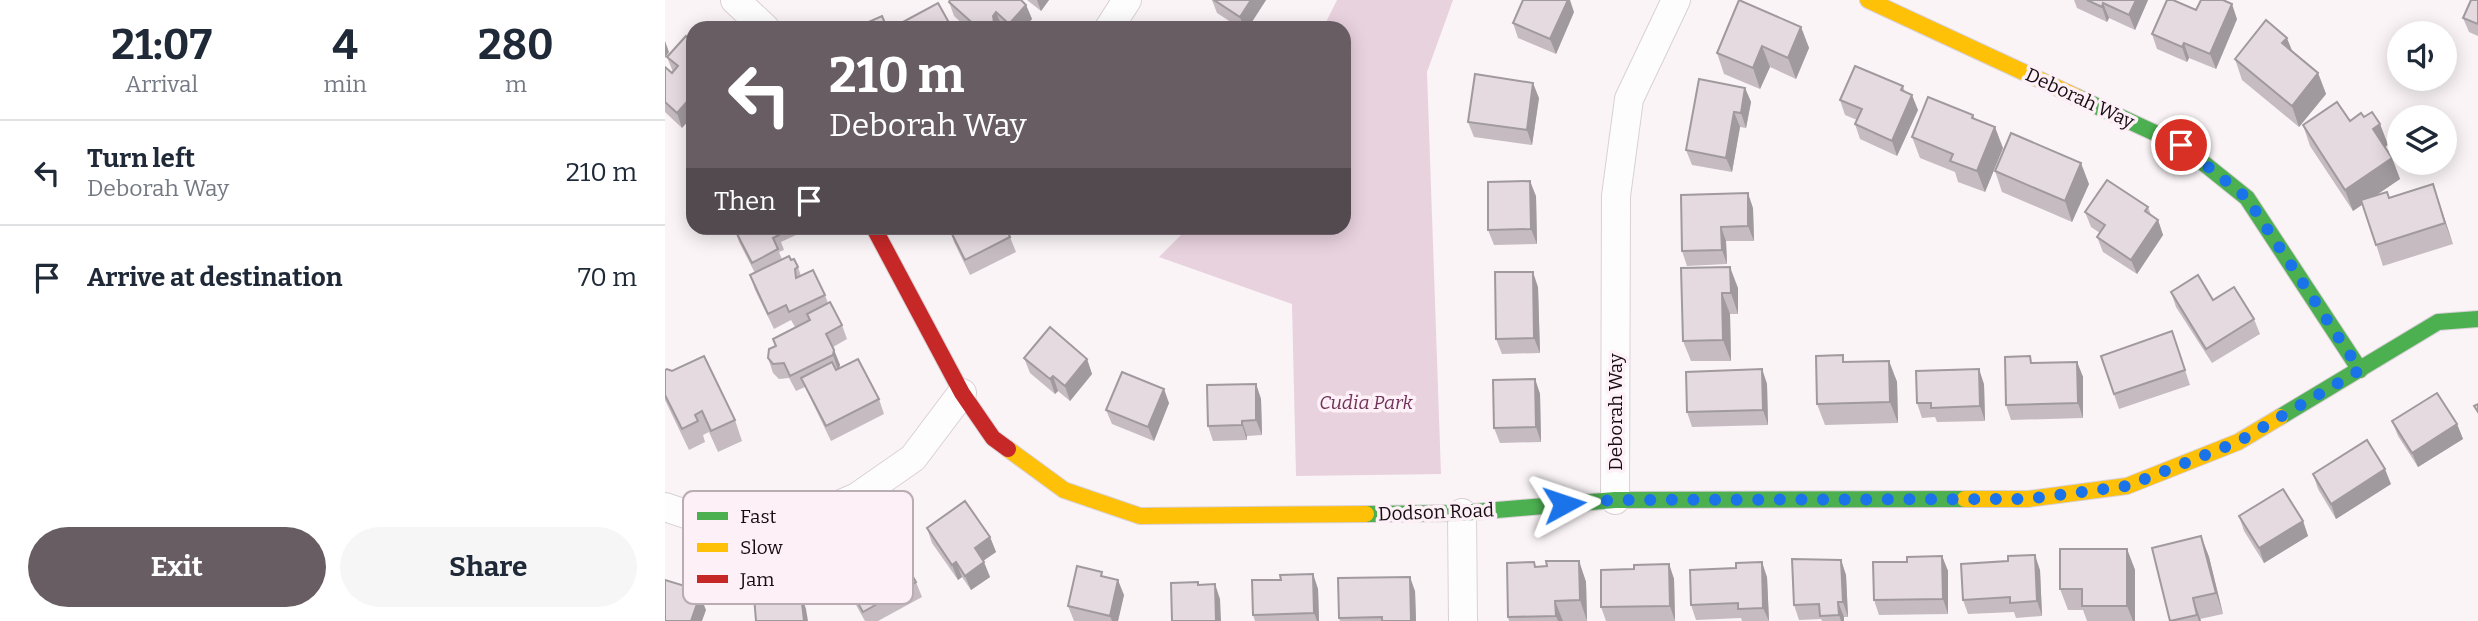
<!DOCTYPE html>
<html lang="en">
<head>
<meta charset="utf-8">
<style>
  :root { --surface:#fff; --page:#f6f6f7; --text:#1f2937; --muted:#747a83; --line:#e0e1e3; --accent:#675d63 }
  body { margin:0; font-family:Bitter,serif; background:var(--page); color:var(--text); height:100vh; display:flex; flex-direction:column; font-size:26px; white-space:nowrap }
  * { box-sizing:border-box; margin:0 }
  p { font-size:23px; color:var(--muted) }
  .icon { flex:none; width:38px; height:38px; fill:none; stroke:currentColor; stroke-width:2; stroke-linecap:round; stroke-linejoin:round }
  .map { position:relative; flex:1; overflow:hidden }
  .drawer { display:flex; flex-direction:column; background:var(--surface); width:665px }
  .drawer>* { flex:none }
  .banner { position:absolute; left:21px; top:21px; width:665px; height:214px; border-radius:21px; box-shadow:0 4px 18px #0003; background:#675d63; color:#fff; overflow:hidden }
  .tools { position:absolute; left:1722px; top:21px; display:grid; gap:14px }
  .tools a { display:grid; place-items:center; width:70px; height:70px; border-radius:50%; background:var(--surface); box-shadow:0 4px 18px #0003; font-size:35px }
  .pin { position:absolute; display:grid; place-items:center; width:60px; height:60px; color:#fff; margin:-30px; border:4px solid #fff; border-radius:50%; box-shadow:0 2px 7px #0007 }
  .me { position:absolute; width:77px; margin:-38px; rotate:85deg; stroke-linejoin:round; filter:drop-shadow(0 0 5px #0008) }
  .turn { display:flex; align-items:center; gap:24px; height:147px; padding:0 28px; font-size:32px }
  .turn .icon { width:91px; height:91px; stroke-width:2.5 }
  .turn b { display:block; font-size:49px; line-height:60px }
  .then { display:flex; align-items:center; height:66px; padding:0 28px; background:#0003; gap:14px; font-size:26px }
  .eta { display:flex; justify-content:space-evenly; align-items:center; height:119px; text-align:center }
  .eta b { font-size:42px; font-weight:700; line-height:49px }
  .button { display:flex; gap:14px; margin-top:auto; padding:14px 28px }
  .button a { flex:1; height:80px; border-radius:42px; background:var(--accent); color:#fff; font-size:28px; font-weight:700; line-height:80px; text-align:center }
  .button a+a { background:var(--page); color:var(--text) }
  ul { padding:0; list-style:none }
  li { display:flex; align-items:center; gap:21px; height:105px; padding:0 28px; border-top:2px solid var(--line) }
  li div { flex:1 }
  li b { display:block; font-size:26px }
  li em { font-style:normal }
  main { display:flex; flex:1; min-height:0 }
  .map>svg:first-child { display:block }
  .green { fill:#e8d2de }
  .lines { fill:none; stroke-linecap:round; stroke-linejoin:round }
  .street-casing { stroke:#d9d0d5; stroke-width:30 }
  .fast-casing { stroke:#d9d0d5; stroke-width:18 }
  .slow-casing { stroke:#d9d0d5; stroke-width:18 }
  .jam-casing { stroke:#d9d0d5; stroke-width:18 }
  .street { stroke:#fefdfe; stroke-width:28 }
  .fast { stroke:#4caf50; stroke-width:16 }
  .slow { stroke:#ffc107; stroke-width:16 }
  .jam { stroke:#c62828; stroke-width:16 }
  .wall { fill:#c5bbc1 }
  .shaded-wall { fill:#a0999d }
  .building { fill:#e5dae0; stroke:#a0999d; stroke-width:2 }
  .route { stroke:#1a73e8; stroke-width:12; stroke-dasharray:0 21.6 }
  .labels { text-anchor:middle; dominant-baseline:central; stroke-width:7; stroke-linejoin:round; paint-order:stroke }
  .street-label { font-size:19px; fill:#180c13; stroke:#fef0f7 }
  .park-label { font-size:19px; font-style:italic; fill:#713159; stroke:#fef0f7 }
  .key { fill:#fef0f7; stroke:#b9acb3; stroke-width:2 }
  .key-label { font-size:19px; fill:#180c13 }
</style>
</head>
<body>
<main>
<section class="drawer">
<div class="eta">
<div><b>21:07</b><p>Arrival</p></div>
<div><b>4</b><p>min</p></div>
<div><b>280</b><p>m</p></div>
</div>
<ul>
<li><svg class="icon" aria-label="left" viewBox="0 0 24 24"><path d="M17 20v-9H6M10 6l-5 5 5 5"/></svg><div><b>Turn left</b><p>Deborah Way</p></div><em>210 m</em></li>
<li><svg class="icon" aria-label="arrive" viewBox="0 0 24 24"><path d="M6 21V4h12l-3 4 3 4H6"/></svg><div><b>Arrive at destination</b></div><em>70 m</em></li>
</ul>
<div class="button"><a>Exit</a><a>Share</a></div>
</section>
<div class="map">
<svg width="1813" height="621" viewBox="0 0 1813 621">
  <rect width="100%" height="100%" fill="#faf4f7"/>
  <path class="green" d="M672,0H788L762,72L776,474L631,476L627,304L494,257L523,228H679V28H658Z"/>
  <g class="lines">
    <g class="street-casing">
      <g id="street">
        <path d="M70,0L100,28"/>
        <path d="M444,28L462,0"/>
        <path d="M950,500L951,196L964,99L1011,0"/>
        <path d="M0,507L65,529L125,526L192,497L248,458L297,393"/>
        <path d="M797,513L798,621"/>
      </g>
    </g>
    <g class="fast-casing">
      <g id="fast">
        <path d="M1412,97L1516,145L1582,198L1695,370"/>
        <path d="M1615,417L1773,322L1813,319"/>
        <path d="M701,514L797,513L950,500L1300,499"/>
      </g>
    </g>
    <g class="slow-casing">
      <g id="slow">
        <path d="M1203,0L1412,97"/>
        <path d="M343,449L399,490L475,516L701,514"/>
        <path d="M1300,499H1363L1462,486L1573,442L1615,417"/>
      </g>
    </g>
    <g class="jam-casing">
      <path id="jam" d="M209,228L297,393L328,438L343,449"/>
    </g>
    <use href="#street" class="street"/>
    <use href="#fast" class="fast"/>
    <use href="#slow" class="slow"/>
    <use href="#jam" class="jam"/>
  </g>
  <g class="wall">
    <path d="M362,0H384L376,11Z"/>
    <path d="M547,0H601L583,28H575L552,13Z"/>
    <path d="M1409,0H1483L1470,30L1444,18L1442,22L1412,8Z"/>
    <path d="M1813,0V36L1804,32L1798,18Z"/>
    <path d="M284,2L361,5L367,19L359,28H338L337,27L336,28H302L289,16Z"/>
    <path d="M1531,10L1572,19L1551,69L1524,58L1522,62L1492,49L1487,34Z"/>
    <path d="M909,12L891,54L853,38L848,23Z"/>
    <path d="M1136,27L1144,48L1131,79L1105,67L1095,89L1059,74L1052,53Z"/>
    <path d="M21,36L17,128L0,112V67L7,73L8,72L2,57Z"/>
    <path d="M1627,52L1653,73L1661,94L1634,127L1577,80L1570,59Z"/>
    <path d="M1238,86L1240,92L1253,110L1232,156L1195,139L1190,124L1192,120L1180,115L1175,100Z"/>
    <path d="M1080,88L1086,102L1081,128L1075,127L1067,172L1027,165L1021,150Z"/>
    <path d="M874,98L867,145L809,137L803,122Z"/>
    <path d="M1308,115L1310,119L1338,148L1320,192L1293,182L1290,172L1255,158L1247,137Z"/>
    <path d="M1699,117L1715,124L1723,145L1720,147L1727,158L1735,179L1711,195L1724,198L1768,184L1788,244L1718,266L1698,204L1688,211L1645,146L1638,125L1685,121Z"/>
    <path d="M1330,171L1424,184L1407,222L1337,192Z"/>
    <path d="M871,196L872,244L829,245L823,230Z"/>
    <path d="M1483,207L1486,215L1493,220L1498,235L1472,274L1438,252L1432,237L1435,233L1426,227L1420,212Z"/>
    <path d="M1088,208L1089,241H1061L1062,264L1022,266L1017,251Z"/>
    <path d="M67,228H128L131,235L116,242L119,250L114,252L117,259L126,260L133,267L136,276L160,295L163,303L177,325L182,339L168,347L175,365L174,369L214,399L219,414L166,441L140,387L131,391L124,378L114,379L108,373L103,358L110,346L108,339L145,320L130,327L126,320L109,329L90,290L85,275L90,273L74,242L70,230L69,231Z"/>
    <path d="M284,228L345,237L351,252L305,275L289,242Z"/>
    <path d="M369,228H389L373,235Z"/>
    <path d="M1016,268L1073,288V314H1065L1066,361H1026L1018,341Z"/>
    <path d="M873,287L875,353L837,354L831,339Z"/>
    <path d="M1506,292L1548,300L1589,319L1595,334L1547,363L1511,307Z"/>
    <path d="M1507,331L1525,385L1454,409L1436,356Z"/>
    <path d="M359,358L422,359L427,374L405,401L393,391L390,394L365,373Z"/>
    <path d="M1224,361L1232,382L1233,423L1160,425L1152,404L1180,362Z"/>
    <path d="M1412,362L1418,377V418L1346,420L1341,405L1368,363Z"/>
    <path d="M1097,369L1102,384L1103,425L1027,427L1022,412Z"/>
    <path d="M0,370L70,420L77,441L53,452L44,432L38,435L40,442L24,450L0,400Z"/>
    <path d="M870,379L875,394L876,442L835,443L829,428Z"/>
    <path d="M591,384L596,399L597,435L582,436V440L548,441L543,426Z"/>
    <path d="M1319,384L1320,421L1272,422L1270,417L1257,418L1252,403Z"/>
    <path d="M504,403L489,441L447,424L441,410Z"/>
    <path d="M1727,421L1792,424L1798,439L1753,467L1733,436Z"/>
    <path d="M1648,474L1726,484L1671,519L1653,489Z"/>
    <path d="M1574,516L1638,521L1643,536L1599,563L1579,531Z"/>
    <path d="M262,528L325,537L331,552L318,561L325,577L306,590L297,577L293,580L267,543Z"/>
    <path d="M1536,536L1544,557L1558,614L1535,619L1536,621H1505Z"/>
    <path d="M1462,549L1470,570V621H1422L1418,610H1403L1395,589Z"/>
    <path d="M1277,556L1283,571V614L1214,615L1209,600L1242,562Z"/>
    <path d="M1176,560L1181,575L1183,617H1179V621H1157L1156,619L1134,620L1129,605Z"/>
    <path d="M914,561L921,582L922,621H844L843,617L869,562L871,567L882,566Z"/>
    <path d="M203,563L251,582L257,597L213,621H200L186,596L180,581L204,568Z"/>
    <path d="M1004,564L1009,579L1010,621H941L936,607Z"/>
    <path d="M1375,570L1377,616L1351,618L1349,612L1303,614L1298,600Z"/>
    <path d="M648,574L653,589L654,621H590L588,615L616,580Z"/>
    <path d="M439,576L459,595L453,621H409L403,606Z"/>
    <path d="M1102,577L1104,621H1077L1076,618L1031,620L1026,605Z"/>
    <path d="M750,591L751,621H675L674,618Z"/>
  </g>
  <g class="shaded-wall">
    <path d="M372,0H384L376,11Z"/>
    <path d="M586,0H601L583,28H579L575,17Z"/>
    <path d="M903,0H905L909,12L891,54L885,39Z"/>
    <path d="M1471,0H1483L1470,30L1464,15Z"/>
    <path d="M1438,3L1444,18L1442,22L1437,7Z"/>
    <path d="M1567,4L1572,19L1551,69L1545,54Z"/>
    <path d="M361,5L367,19L359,28H346L344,24Z"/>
    <path d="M331,12L337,27L336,28H324L328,16Z"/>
    <path d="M1136,27L1144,48L1131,79L1123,58Z"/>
    <path d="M1622,38L1630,58L1617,43Z"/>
    <path d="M0,41L4,52L0,58Z"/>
    <path d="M1519,43L1524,58L1522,62L1517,47Z"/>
    <path d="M1097,46L1105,67L1095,89L1088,68Z"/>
    <path d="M1653,73L1661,94L1634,127L1627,106Z"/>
    <path d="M868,83L874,98L867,145L862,130Z"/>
    <path d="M1080,88L1086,102L1081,128L1076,113Z"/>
    <path d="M28,95V116L17,128L12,113Z"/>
    <path d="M1247,95L1253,110L1232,156L1227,141Z"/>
    <path d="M1069,112L1075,127L1067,172L1061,158Z"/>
    <path d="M1715,124L1723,145L1716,150L1708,129Z"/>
    <path d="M1330,127L1338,148L1320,192L1312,171Z"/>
    <path d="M1727,158L1735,179L1688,211L1680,190Z"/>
    <path d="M1416,163L1424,184L1407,222L1400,201Z"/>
    <path d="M865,181L871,196L872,244L866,229Z"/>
    <path d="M1768,184L1788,244L1780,223Z"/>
    <path d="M1083,193L1088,208L1089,241L1083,226Z"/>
    <path d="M1493,220L1498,235L1472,274L1466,260Z"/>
    <path d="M1056,227L1061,241L1062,264L1057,250Z"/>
    <path d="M1065,267L1073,288V314L1066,293Z"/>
    <path d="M868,272L873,287L875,353L869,338Z"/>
    <path d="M1057,293L1065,314L1066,361L1058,340Z"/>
    <path d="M169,350L175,365L173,370L168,355Z"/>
    <path d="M422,359L427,374L405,401L400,386Z"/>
    <path d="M1224,361L1232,382L1233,423L1225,402Z"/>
    <path d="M1412,362L1418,377V418L1413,403Z"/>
    <path d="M1097,369L1102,384L1103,425L1098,410Z"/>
    <path d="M1314,369L1319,384L1320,421L1315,406Z"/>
    <path d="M388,376L393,391L390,394L385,379Z"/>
    <path d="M870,379L875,394L876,442L871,427Z"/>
    <path d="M591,384L596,399L597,435L591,420Z"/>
    <path d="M499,389L504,403L489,441L483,427Z"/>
    <path d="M577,421L582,436V440L577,425Z"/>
    <path d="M1792,424L1798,439L1753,467L1747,453Z"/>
    <path d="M1720,469L1726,484L1671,519L1666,504Z"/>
    <path d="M1638,521L1643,536L1599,563L1594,548Z"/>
    <path d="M1536,536L1544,557L1558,614L1551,593Z"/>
    <path d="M325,537L331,552L315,563L310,548Z"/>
    <path d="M1462,549L1470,570V621H1468L1462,606Z"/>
    <path d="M1370,555L1375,570L1377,616L1372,601Z"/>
    <path d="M1277,556L1283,571V614L1278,599Z"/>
    <path d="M1176,560L1181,575L1183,617L1178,602Z"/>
    <path d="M914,561L921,582L922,621L915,600Z"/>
    <path d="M291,562L297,577L293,580L287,565Z"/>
    <path d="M319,562L325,577L306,590L300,576Z"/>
    <path d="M1097,562L1102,577L1104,621L1098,608Z"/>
    <path d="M1004,564L1009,579L1010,621L1005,606Z"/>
    <path d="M648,574L653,589L654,621H652L649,613Z"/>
    <path d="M745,577L750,591L751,621H746Z"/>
    <path d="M453,580L459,595L453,621H447L445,616Z"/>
    <path d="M550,584L555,599L556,621H551Z"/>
    <path d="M136,594L141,609L143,621H139Z"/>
    <path d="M35,595L41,610L37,621H26Z"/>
    <path d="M1528,598L1536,621H1534L1532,615Z"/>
    <path d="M890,601L898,621H893L891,616Z"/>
    <path d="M1173,602L1179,617V621H1176L1174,615Z"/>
  </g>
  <g class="building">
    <path d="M285,0H356L361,5L344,24L331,12L328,16L329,22L324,28H313L284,2Z"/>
    <path d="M549,0H586L575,17Z"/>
    <path d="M858,0H903L885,39L848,23Z"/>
    <path d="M1074,0L1136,27L1123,58L1097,46L1088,68L1052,53Z"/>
    <path d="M1422,0H1471L1464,15L1438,3L1437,7Z"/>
    <path d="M1502,0H1508L1531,10L1536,0H1558L1567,4L1545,54L1519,43L1517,47L1487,34Z"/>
    <path d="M1806,0H1813V24L1798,18Z"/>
    <path d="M273,3L287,28H238L236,23Z"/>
    <path d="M217,16L222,28H190Z"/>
    <path d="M1601,20L1622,38L1617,43L1653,73L1627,106L1570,59Z"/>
    <path d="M522,23L530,28H519Z"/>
    <path d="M21,36L28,42V68L24,72L28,75V95L12,113L0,102V67L7,73L13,66L2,57Z"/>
    <path d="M1190,66L1238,86L1236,90L1247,95L1227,141L1190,124L1197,109L1175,100Z"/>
    <path d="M810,74L868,83L862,130L803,122Z"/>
    <path d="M1034,79L1080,88L1076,113L1069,112L1061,158L1021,150Z"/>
    <path d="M1263,97L1308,115L1307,118L1330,127L1312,171L1285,161L1288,154L1247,137Z"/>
    <path d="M1672,102L1685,121L1696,113L1699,117L1707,112L1715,124L1708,129L1727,158L1680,190L1638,125Z"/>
    <path d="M1346,133L1416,163L1400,201L1330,171Z"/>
    <path d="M1442,180L1483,207L1480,211L1493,220L1466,260L1432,237L1440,225L1420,212Z"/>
    <path d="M865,181L866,229L823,230V182Z"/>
    <path d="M1768,184L1780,223L1711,245L1696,200L1722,192L1724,198Z"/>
    <path d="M1083,193V226L1056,227L1057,250L1017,251L1016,195Z"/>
    <path d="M69,228H111H110L114,235L108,238L113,249L87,263Z"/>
    <path d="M284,228H341L345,237L300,260Z"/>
    <path d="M124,256L126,260L129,259L133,267L130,269L131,278L148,270L160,295L124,312L121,305L103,314L85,275Z"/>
    <path d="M1065,267L1066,293H1057L1058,340L1018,341L1016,268Z"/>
    <path d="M830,272H868L869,338L831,339Z"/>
    <path d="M1533,275L1548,300L1569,287L1589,319L1541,349L1506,292Z"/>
    <path d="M165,302L177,325L161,334L169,350L168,355L125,376L119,363L108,364L103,358L104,349L111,346L108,339L145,320L142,314Z"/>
    <path d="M385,327L422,359L400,386L388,376L385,379L359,358Z"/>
    <path d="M1507,331L1520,370L1449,394L1436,356Z"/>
    <path d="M1178,355V362L1224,361L1225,402L1152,404L1151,356Z"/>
    <path d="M39,356L70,420L46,431L37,411L30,415L33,421L17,429L0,395V370L2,369L7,371Z"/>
    <path d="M1365,356L1366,363L1412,362L1413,403L1341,405L1340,357Z"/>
    <path d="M193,359L214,399L161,426L136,378L167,362L171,370Z"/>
    <path d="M1097,369L1098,410L1022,412L1021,372Z"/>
    <path d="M1314,369L1315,406L1266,408V403H1252L1251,371Z"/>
    <path d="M457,372L499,389L483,427L441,410Z"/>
    <path d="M870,379L871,427L829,428L828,380Z"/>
    <path d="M591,384V420L577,421V425L543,426L542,385Z"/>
    <path d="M1772,393L1792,424L1747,453L1727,421Z"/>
    <path d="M1813,404V412L1809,406Z"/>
    <path d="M1702,440L1720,469L1666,504L1648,474Z"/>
    <path d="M1618,489L1638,521L1594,548L1574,516Z"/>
    <path d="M300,501L325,537L310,548L319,562L300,576L291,562L287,565L262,528Z"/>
    <path d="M1536,536L1551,593L1528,598L1532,615L1505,621L1487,548Z"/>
    <path d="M231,547L251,582L198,612L180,581L205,568L203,563Z"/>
    <path d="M1395,549H1462V606H1417V589H1395Z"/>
    <path d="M1370,555L1372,601L1345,603V597L1298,600L1296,564L1343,561V556Z"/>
    <path d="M1277,556L1278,599L1209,600L1208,562H1242V557Z"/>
    <path d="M1127,559L1176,560L1178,602H1173L1174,615L1155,616L1154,604L1129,605Z"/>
    <path d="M881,561H914L915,600L890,601L891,616L843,617L842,563L869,562L870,567L882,566Z"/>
    <path d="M1097,562L1098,608L1073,609V603L1026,605L1025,570L1071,568V563Z"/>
    <path d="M1004,564L1005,606L936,607V570L969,569V565Z"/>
    <path d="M412,566L437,572L436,576L453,580L445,616L403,606Z"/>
    <path d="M648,574L649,613L588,615L587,580H616L615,575Z"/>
    <path d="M745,577L746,621H717V617L674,618L673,578Z"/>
    <path d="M0,580L20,586L18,589L35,595L26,621H0Z"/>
    <path d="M533,582V585L550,584L551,621H507L506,583Z"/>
    <path d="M120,592L121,596L136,594L139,621H91L89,596Z"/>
  </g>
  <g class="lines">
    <path class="route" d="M899,504L950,500L1363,499L1462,486L1573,442L1695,370L1582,198L1516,145"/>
  </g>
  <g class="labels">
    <g class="street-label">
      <text transform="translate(1415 98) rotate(25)">Deborah Way</text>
      <text transform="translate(950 412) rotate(-90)">Deborah Way</text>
      <text transform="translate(771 512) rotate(-2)">Dodson Road</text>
    </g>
    <g class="park-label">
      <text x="701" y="402">Cudia Park</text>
    </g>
  </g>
  <rect x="18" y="491" width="230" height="113" rx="10" class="key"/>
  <rect x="32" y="512" width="31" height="8" fill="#4caf50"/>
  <rect x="32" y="543" width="31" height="9" fill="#ffc107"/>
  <rect x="32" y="575" width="31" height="8" fill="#c62828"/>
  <g class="key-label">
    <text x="75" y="523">Fast</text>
    <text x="75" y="554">Slow</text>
    <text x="75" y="586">Jam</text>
  </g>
</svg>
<div class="tools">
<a><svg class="icon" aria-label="sound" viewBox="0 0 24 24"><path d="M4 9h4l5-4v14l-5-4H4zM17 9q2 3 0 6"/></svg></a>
<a><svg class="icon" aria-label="layers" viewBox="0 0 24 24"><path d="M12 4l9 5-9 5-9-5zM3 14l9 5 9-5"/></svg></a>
</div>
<div class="pin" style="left:1516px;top:145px;background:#d93025"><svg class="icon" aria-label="arrive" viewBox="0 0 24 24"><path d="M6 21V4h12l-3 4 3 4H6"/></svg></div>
<svg class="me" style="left:899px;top:504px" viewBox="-20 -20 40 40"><path d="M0-17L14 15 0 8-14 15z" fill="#1a73e8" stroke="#fff" stroke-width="4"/></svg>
<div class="banner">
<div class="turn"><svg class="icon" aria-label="left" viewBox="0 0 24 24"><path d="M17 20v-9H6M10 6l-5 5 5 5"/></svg><div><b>210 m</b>Deborah Way</div></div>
<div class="then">Then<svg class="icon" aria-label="arrive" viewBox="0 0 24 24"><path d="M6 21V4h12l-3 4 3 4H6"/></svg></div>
</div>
</div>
</main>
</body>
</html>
